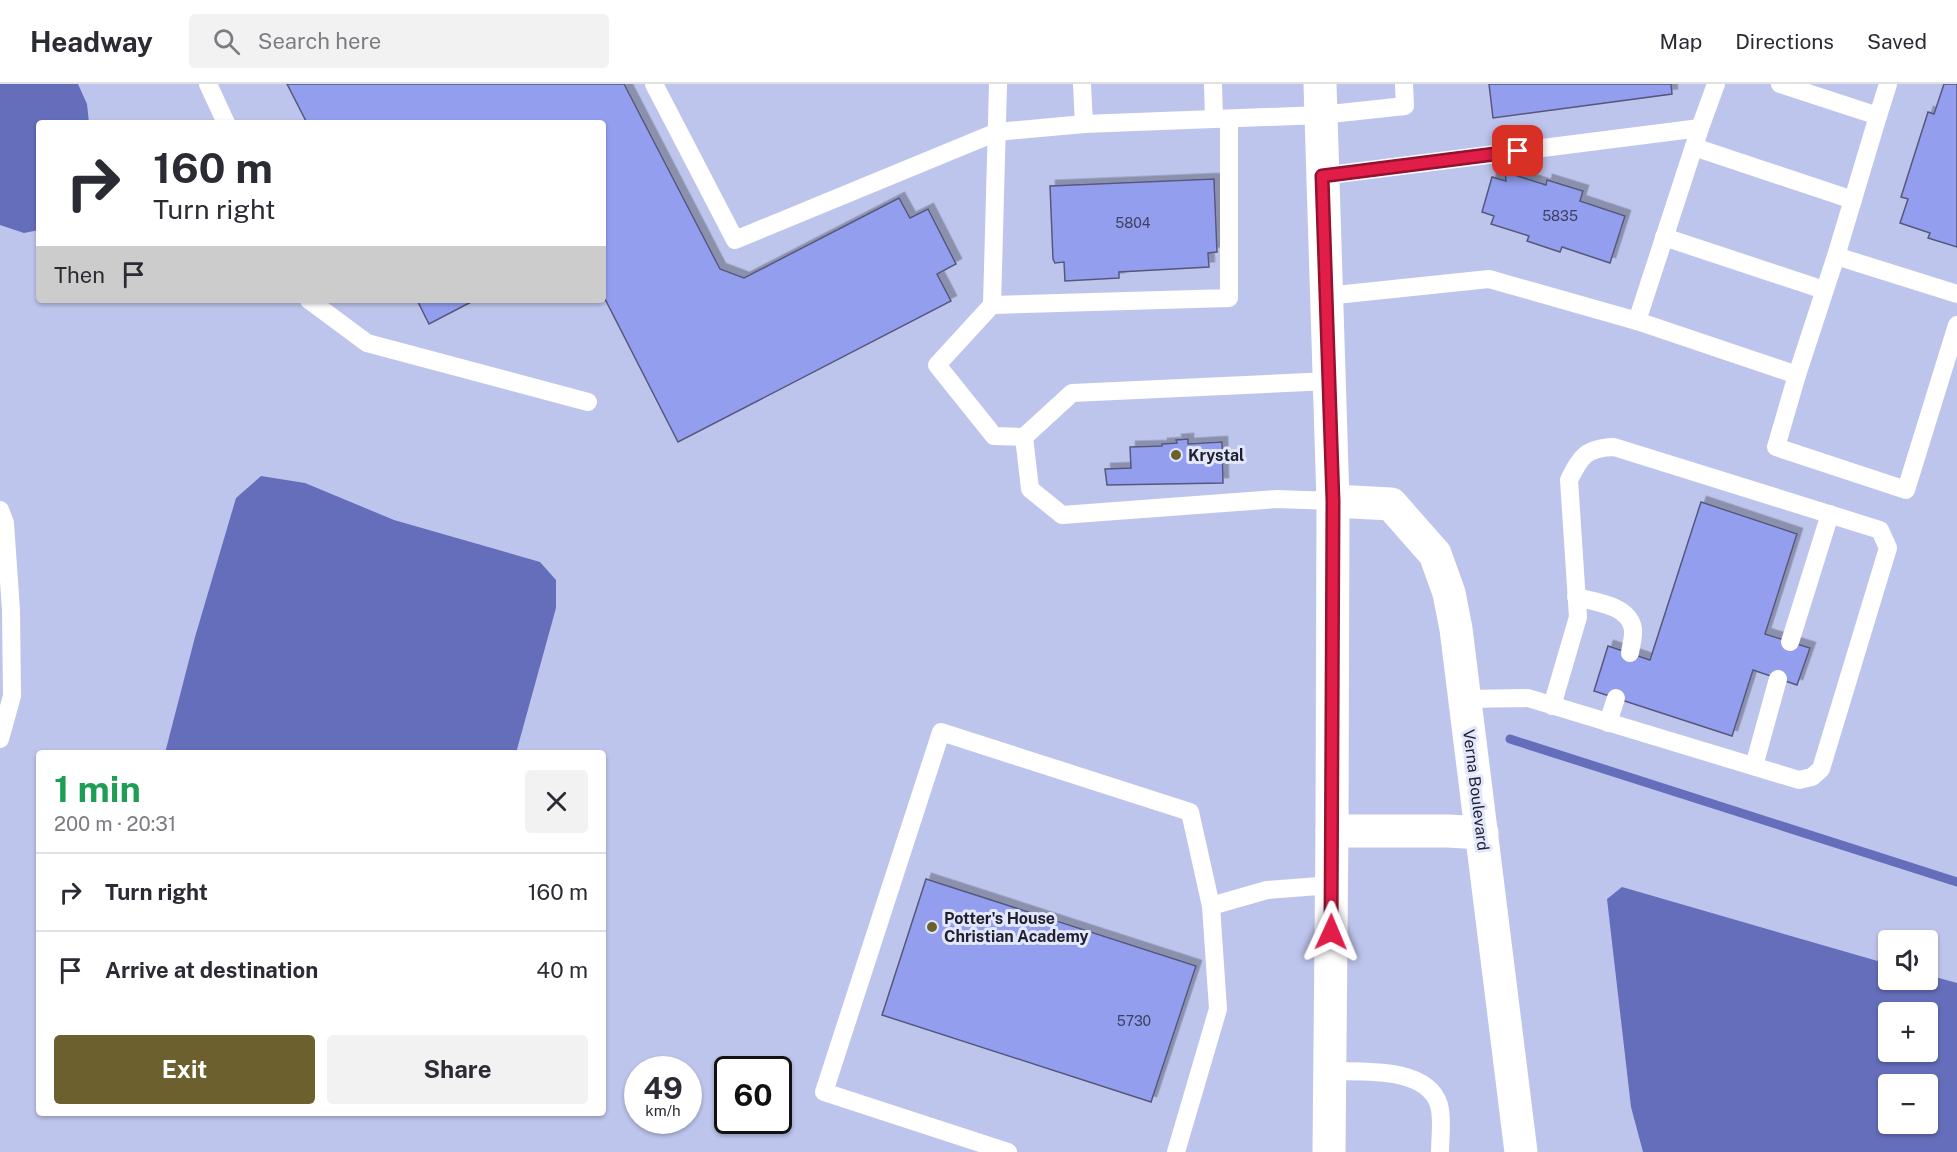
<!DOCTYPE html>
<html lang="en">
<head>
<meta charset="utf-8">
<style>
  :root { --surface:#fff; --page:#f2f2f3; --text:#2b2b33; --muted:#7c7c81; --line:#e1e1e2; --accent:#6c612e }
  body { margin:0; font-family:"Public Sans",sans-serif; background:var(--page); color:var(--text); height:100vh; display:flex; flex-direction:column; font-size:22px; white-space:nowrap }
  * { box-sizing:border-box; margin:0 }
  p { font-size:20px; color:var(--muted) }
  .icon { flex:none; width:33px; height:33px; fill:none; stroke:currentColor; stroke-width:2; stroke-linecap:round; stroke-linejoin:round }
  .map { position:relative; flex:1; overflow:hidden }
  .sheet { position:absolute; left:36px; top:666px; width:570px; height:366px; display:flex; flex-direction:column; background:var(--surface); border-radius:6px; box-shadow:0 2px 4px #0004 }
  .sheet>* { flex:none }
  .hud { position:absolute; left:36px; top:36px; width:570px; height:183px; border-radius:6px; box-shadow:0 2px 4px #0004; background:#fff; color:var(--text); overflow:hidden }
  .fabs { position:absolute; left:1878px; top:846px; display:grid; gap:12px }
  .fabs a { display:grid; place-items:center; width:60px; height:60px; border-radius:6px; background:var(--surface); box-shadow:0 2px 4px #0004; font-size:30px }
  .speed { position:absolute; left:624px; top:972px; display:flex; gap:12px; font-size:30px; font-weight:700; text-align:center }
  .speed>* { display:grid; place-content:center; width:78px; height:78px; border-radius:50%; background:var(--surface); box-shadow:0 2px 4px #0004; line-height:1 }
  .speed small { font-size:15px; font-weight:400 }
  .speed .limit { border:3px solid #111; border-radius:9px; background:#fff; color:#111 }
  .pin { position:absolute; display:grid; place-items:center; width:51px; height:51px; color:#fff; margin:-26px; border-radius:12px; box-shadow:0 3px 9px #0006 }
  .me { position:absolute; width:66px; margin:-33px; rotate:1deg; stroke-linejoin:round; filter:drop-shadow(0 0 4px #0008) }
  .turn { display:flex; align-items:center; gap:21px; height:126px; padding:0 18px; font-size:27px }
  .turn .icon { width:78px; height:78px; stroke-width:2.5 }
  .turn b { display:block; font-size:42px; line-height:51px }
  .then { display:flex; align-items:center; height:57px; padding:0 18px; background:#0003; gap:12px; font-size:22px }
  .round { display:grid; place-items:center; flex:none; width:63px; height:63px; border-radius:6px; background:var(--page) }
  .headline { display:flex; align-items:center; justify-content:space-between; height:102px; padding:0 18px }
  h1 { font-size:36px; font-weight:700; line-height:45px; color:#1e9e55 }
  .primary-button { display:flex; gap:12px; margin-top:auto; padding:12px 18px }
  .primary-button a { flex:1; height:69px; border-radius:6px; background:var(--accent); color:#fff; font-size:24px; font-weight:700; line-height:69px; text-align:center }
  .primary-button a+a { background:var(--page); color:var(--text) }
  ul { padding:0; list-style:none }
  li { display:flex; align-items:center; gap:18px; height:78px; padding:0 18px; border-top:2px solid var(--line) }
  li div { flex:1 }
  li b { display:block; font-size:22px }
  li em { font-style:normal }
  header { display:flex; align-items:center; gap:36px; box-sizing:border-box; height:84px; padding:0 30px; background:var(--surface); border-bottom:2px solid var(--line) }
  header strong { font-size:28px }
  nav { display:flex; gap:33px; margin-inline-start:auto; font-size:21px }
  .search { width:420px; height:54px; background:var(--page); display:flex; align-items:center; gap:15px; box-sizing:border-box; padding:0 21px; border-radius:6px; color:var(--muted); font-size:22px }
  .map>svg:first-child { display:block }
  .water { fill:#656ebb; fill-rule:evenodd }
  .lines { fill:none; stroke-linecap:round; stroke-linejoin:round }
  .stream { stroke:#656ebb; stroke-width:9 }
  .building { fill:#939eef; stroke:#54597b; stroke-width:1.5; filter:url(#shadow) }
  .lane { stroke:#fff; stroke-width:18 }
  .secondary { stroke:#fff; stroke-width:33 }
  .primary { stroke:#fff; stroke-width:33 }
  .route-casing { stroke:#92132f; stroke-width:15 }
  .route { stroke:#e11d48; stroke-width:10 }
  .poi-dot { fill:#6c612e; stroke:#e3e7fb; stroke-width:2 }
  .labels { text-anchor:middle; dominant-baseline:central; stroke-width:6; stroke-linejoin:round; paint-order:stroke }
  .number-label { font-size:14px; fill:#3b405f }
  .poi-label { font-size:16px; font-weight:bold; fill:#1e202f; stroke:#e3e7fb; text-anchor:start }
  .street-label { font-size:16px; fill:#1e202f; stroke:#e3e7fb }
</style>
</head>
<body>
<header>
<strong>Headway</strong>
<div class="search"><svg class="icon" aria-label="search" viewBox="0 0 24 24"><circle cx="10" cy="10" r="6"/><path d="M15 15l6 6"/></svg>Search here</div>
<nav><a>Map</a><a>Directions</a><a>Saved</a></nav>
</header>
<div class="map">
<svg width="1957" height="1068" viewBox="0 0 1957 1068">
  <defs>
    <filter id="shadow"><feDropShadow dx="5.5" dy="-5.5" stdDeviation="0" flood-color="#0004"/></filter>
  </defs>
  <rect width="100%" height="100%" fill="#bec5ec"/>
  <g class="water">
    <path d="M0,0H78L87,20L89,39H39V146L24,149L0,141Z"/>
    <path d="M261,392L305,399L394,436L540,478L556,496V524L516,669H165L195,553L236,414Z"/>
    <path d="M1622,803L1888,880V896H1928V891L1957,899V1068H1643L1631,1023L1607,815ZM1888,928H1928V968H1888ZM1888,1000H1928V1040H1888Z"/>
  </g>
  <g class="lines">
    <path class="stream" d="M1510,655L1957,798"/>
  </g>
  <g class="building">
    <path d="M287,0H624L720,185L744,194L899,114L910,134L928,125L956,180L937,190L951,217L678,358L603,211V39H307Z"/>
    <path d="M1489,0H1671L1672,10L1493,34Z"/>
    <path d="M1944,0H1957V163L1928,154L1930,149L1900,139L1908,115L1901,113L1928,28L1934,30Z"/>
    <path d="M1505,88L1546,101L1547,96L1583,107L1580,117L1625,132L1610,179L1562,163L1560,168L1527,157L1529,152L1491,140L1494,132L1482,128L1492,93L1506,97Z"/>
    <path d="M1214,95L1217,168L1208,169L1209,183L1119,188V194L1065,197L1064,178L1055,179L1053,175L1050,102Z"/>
    <path d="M417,216H475L429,240Z"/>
    <path d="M1188,355V360L1222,358L1223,399L1107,401L1105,385L1131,384L1130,363L1162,362V360L1177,359L1176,356Z"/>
    <path d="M1701,418L1797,450L1765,550L1810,564L1797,601L1753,586L1732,652L1594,607L1608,562L1650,576Z"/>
    <path d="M926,795L1196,882L1151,1018L882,931Z"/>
  </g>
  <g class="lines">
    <g class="lane">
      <path d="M208,0L226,39"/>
      <path d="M654,0L735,156L997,48L1084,40L1321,31L1405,22L1404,0"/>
      <path d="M998,0L992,221L937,281L994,352L1024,353L1030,405L1062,431L1277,415L1333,417"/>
      <path d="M1082,0L1084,40"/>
      <path d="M1213,0L1214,35"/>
      <path d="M1780,0L1878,32L1836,172L1957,210"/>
      <path d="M1878,32L1888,0"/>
      <path d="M1694,63L1853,116"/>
      <path d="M1322,92L1700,44L1716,0"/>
      <path d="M1664,153L1824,206"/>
      <path d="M1326,212L1489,195L1637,237L1797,291L1776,363L1906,406L1957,241"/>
      <path d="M309,216L367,259L588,318"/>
      <path d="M992,221L1229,214V35"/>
      <path d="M1637,237L1700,44"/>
      <path d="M1797,291L1836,172"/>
      <path d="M1024,353L1072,309L1329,297"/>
      <path d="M0,426L5,439L11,526L12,612L0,655"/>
      <path d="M1576,513C1595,518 1629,521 1633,545C1634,552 1631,561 1630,569"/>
      <path d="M1790,558L1830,430"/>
      <path d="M1465,615L1528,614L1799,696L1812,693L1821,685L1888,464L1880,446L1614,363C1586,364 1581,372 1569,396L1578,533L1552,622"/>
      <path d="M1608,639L1616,614"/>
      <path d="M1754,682L1778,595"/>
      <path d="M1211,822L1267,806L1332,801"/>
      <path d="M1330,987C1362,988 1427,982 1439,1021C1443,1035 1440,1054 1440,1068"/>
      <path d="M1008,1068L824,1008L941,648L1190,728L1211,822L1218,925L1176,1068"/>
    </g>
    <g class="secondary">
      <path d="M1333,417L1391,420L1435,470L1449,509L1456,545L1521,1068"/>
      <path d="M1332,747H1448L1482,749"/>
    </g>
    <path class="primary" d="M1320,0L1333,417L1332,747L1329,1068"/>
  </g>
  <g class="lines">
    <g class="route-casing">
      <path id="route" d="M1331,848L1333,417L1322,92L1518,67"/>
    </g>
    <use href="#route" class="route"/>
  </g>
  <g class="poi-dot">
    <circle cx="1176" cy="371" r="6"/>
    <circle cx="932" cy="843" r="6"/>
  </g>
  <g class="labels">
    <g class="number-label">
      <text x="1560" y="132">5835</text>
      <text x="1133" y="139">5804</text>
      <text x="1134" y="937">5730</text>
    </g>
    <g class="poi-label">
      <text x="1188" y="371">Krystal</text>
      <text x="944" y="834">Potter's House<tspan x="944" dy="18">Christian Academy</tspan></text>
    </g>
    <g class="street-label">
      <text transform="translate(1476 706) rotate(83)">Verna Boulevard</text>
    </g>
  </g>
</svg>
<div class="fabs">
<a><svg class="icon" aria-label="sound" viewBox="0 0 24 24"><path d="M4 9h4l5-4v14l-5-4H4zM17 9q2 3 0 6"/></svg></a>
<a>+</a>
<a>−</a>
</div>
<div class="speed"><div>49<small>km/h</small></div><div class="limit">60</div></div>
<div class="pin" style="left:1518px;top:67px;background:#d93025"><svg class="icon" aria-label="arrive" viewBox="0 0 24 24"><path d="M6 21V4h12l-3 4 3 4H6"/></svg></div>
<svg class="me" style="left:1331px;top:848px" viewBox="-20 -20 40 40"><path d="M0-17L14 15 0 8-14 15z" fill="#e11d48" stroke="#fff" stroke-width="4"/></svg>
<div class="hud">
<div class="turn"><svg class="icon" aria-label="right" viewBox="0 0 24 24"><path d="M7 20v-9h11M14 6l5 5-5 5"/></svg><div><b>160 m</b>Turn right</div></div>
<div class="then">Then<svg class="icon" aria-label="arrive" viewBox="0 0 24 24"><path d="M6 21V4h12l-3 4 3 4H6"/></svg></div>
</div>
<section class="sheet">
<div class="headline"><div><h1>1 min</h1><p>200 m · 20:31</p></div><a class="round"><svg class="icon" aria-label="close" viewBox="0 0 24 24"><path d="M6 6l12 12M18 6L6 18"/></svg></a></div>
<ul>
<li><svg class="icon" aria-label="right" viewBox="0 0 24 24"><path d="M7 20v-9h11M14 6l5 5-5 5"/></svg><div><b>Turn right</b></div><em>160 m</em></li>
<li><svg class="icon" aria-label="arrive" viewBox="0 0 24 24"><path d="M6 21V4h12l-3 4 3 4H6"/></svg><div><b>Arrive at destination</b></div><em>40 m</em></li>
</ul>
<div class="primary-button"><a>Exit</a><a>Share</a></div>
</section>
</div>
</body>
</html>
